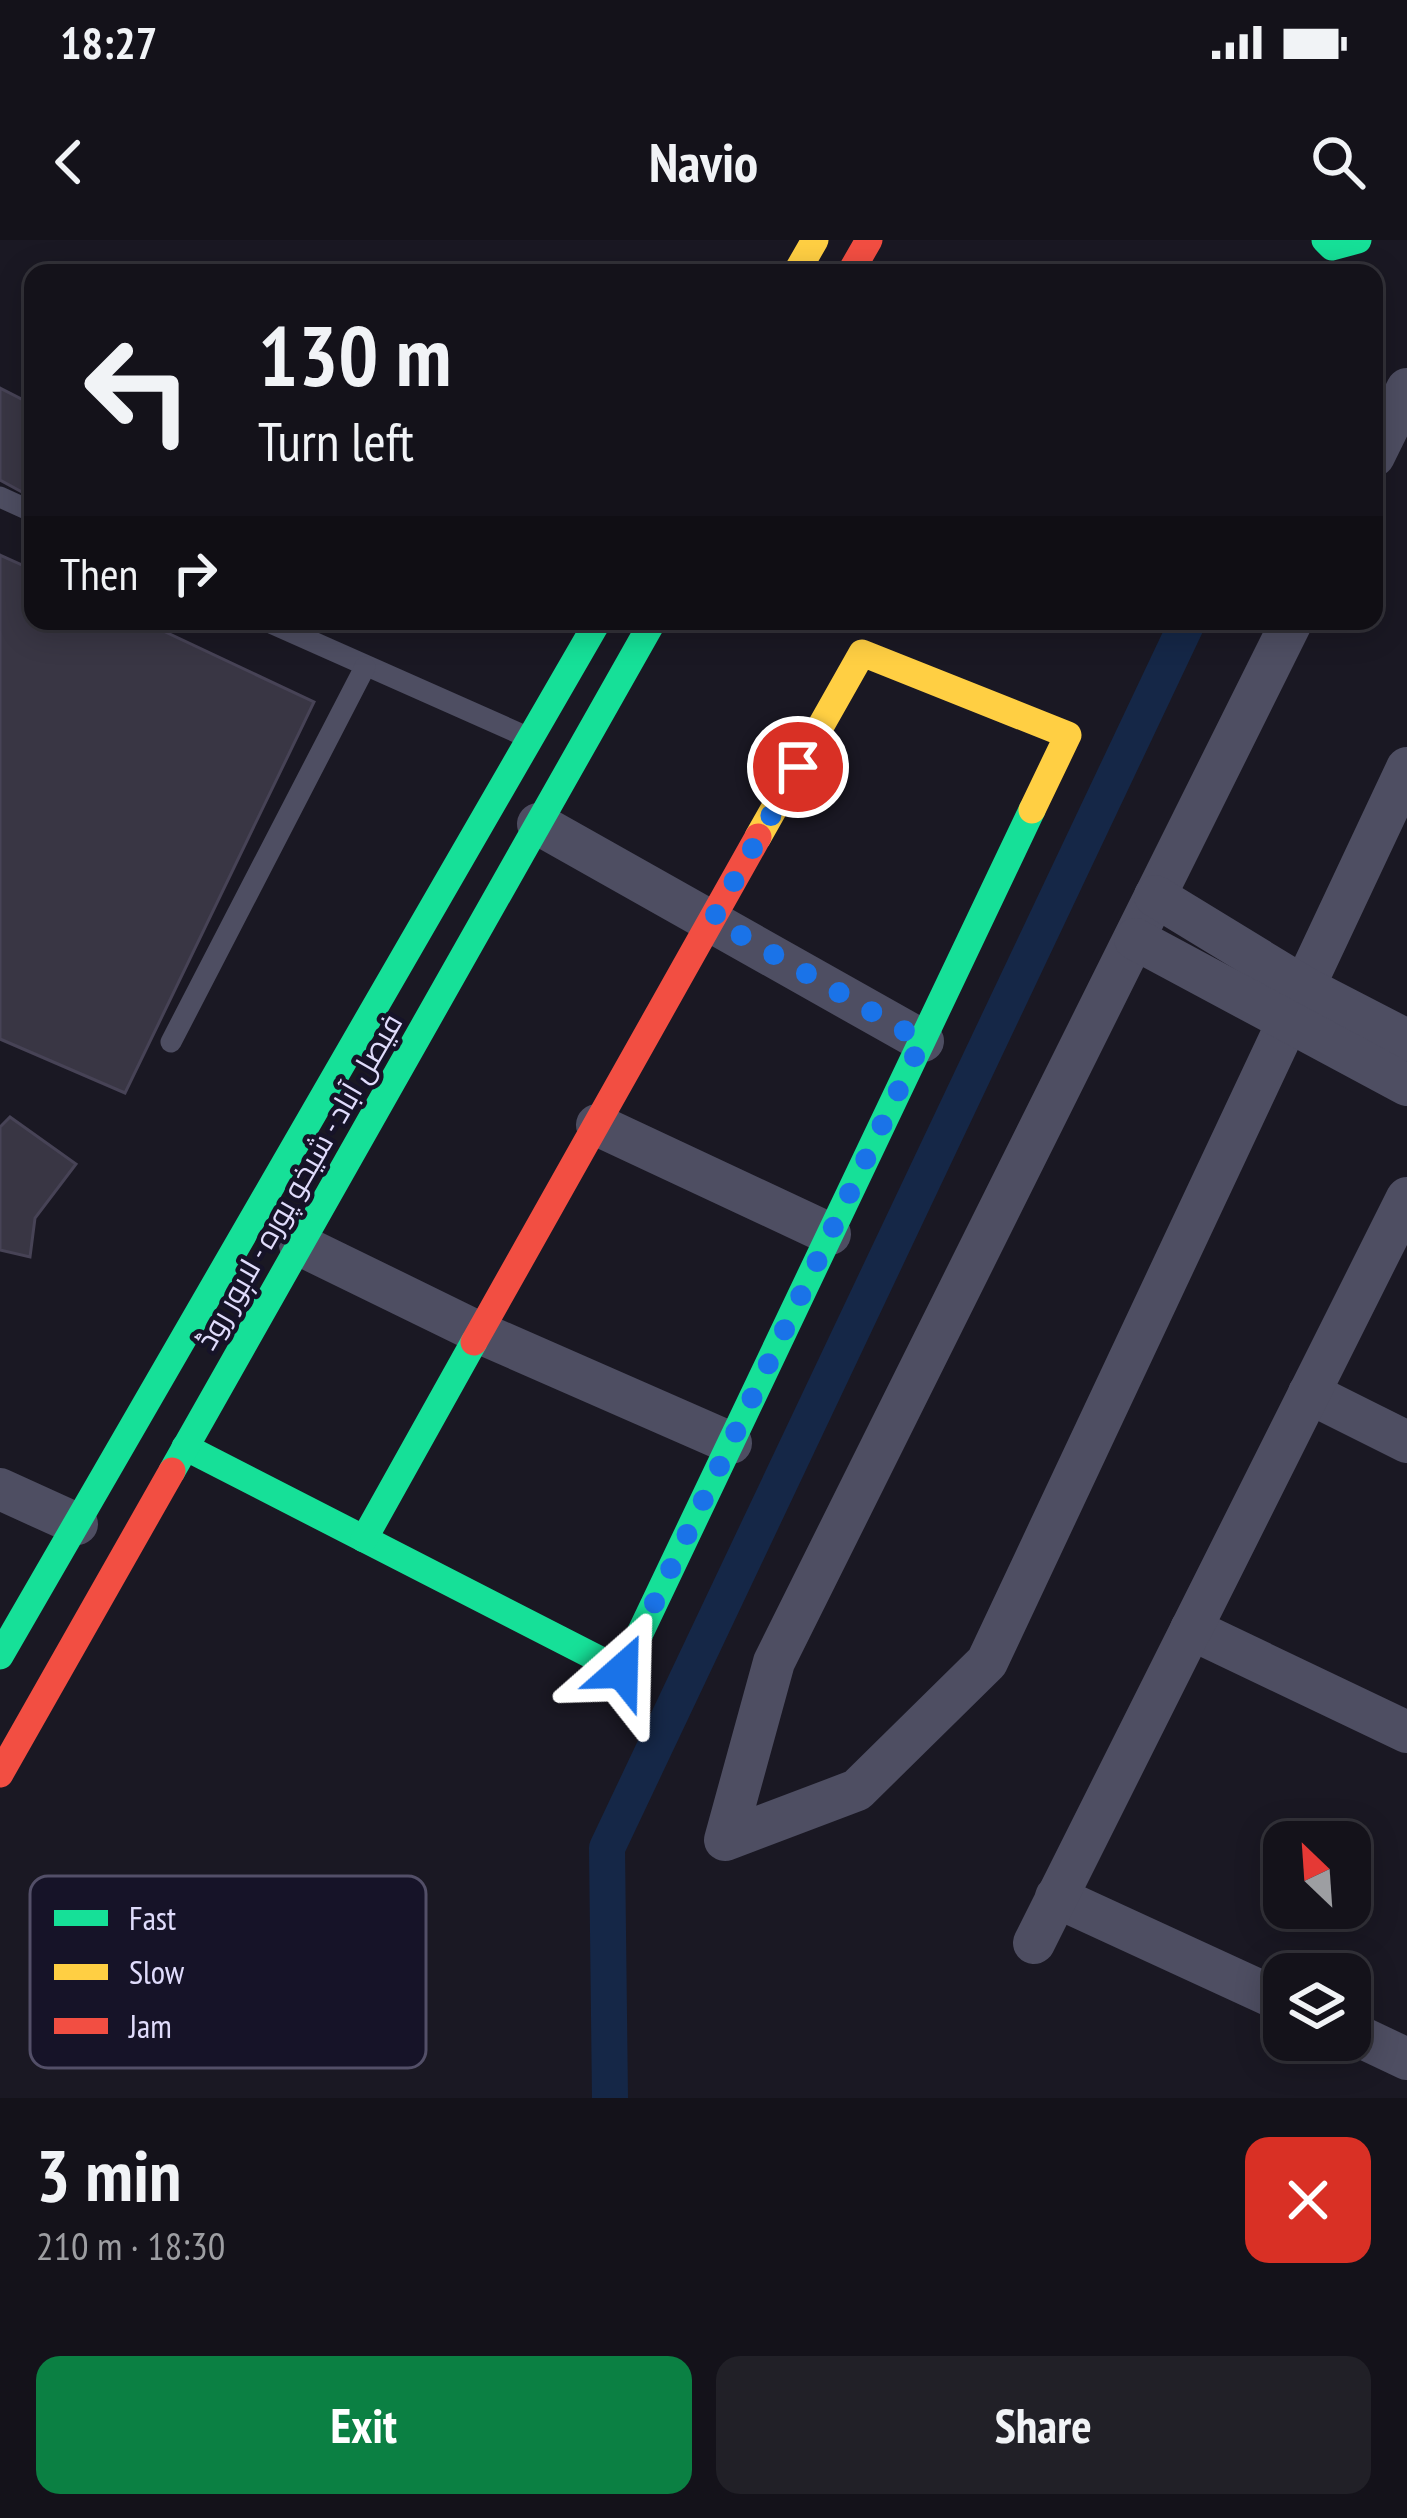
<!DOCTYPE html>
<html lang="en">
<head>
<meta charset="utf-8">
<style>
  :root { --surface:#14121a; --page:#212027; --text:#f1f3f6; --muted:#9d9ea2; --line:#333239; --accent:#0b8043 }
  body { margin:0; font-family:"PT Sans Narrow",Cairo,sans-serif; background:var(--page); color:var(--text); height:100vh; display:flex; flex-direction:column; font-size:45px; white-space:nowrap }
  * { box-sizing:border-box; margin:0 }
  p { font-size:39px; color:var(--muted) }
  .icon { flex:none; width:66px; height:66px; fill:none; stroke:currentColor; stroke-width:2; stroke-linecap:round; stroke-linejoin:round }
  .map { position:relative; height:1858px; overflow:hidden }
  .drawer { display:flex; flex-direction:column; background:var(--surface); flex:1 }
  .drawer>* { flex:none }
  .hud { position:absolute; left:24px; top:24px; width:1359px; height:366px; border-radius:24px; box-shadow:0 6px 30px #0003,0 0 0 3px var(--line); background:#14121a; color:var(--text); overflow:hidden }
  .needle { width:78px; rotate:335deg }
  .fabs { position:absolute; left:1263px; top:1581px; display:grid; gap:24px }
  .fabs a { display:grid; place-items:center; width:108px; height:108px; border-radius:24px; background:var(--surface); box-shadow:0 6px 30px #0003,0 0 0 3px var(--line); font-size:60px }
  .pin { position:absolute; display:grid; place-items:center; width:102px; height:102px; color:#fff; margin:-51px; border:6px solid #fff; border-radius:50%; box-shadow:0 3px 12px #0007 }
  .me { position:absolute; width:132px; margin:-66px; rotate:25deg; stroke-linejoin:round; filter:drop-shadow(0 0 9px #0008) }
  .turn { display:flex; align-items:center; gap:42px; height:252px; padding:0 36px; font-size:54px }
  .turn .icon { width:156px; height:156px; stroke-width:2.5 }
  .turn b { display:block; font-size:84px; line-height:102px }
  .then { display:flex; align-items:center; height:114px; padding:0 36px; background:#0003; gap:24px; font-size:45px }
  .round { display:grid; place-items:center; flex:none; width:126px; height:126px; border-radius:24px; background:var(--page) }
  .overview { display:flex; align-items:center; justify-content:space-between; height:204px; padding:0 36px }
  h1 { font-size:72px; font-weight:700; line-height:90px }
  .action { display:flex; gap:24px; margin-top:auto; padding:24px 36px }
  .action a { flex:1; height:138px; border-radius:24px; background:var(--accent); color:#fff; font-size:48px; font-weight:700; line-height:138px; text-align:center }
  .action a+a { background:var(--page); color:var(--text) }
  .status { display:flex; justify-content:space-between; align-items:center; height:84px; padding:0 60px; background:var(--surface); direction:ltr }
  .status svg { height:33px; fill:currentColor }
  header { display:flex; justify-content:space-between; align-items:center; height:156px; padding:0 36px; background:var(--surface); font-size:54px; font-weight:700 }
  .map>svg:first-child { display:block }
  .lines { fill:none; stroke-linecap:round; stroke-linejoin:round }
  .canal { stroke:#152747; stroke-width:36 }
  .building { fill:#393644; stroke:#474356; stroke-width:3 }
  .lane { stroke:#4e4e62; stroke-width:21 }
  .street { stroke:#4e4e62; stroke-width:42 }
  .fast { stroke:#16e098; stroke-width:27 }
  .slow { stroke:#ffcf43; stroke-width:27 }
  .jam { stroke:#f24e42; stroke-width:27 }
  .route { stroke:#1a73e8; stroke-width:21; stroke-dasharray:0 37.8 }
  .labels { text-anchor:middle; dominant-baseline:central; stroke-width:9; stroke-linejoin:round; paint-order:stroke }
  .street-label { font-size:30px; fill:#e0dcfc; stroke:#161328 }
  .key { fill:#161328; stroke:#534f68; stroke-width:3 }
  .key-label { font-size:33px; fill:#e0dcfc }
</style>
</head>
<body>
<div class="status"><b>18:27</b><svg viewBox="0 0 49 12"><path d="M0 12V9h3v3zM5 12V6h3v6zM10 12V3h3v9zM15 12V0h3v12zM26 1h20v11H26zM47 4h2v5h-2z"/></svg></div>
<header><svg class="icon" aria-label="back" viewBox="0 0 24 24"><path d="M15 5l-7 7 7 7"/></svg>Navio<svg class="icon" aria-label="search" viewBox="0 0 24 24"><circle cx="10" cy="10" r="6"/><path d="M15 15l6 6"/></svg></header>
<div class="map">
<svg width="1407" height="1858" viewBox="0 0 1407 1858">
  <rect width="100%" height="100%" fill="#1a1823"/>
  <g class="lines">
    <path class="canal" d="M610,1858L607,1608L1188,381"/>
  </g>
  <g class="building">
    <path d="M0,148L33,165V258L0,240Z"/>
    <path d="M0,315L33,330V381H142L314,462L125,853L0,799Z"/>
    <path d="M10,877L76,924L35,978L30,1017L0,1010V887Z"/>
  </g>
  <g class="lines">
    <g class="lane">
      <path d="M0,257L33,272"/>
      <path d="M266,381L525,496"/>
      <path d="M171,802L365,427"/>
    </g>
    <g class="street">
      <path d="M1374,216L1407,149"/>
      <path d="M1292,381L774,1422L725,1600L857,1550L987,1422L1407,528"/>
      <path d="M538,584L923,801"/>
      <path d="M1155,656L1304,747L1407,800"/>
      <path d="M1135,699L1407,845"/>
      <path d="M597,885L830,994"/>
      <path d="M300,1005L480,1093L731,1203"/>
      <path d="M1309,1153L1407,1202"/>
      <path d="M0,1249L77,1284"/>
      <path d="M1191,1389L1407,1492"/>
      <path d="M1056,1657L1284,1762"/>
      <path d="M1034,1703L1407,958"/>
      <path d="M1350,1792L1407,1819"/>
    </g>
    <g class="fast">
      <path d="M1325,0L1332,7L1358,0"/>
      <path d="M185,1207L622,1431L1032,570"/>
      <path d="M172,1231L653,381"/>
      <path d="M364,1299L474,1102"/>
      <path d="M0,1416L598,381"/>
    </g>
    <g class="slow">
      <path d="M796,33L815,0"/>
      <path d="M758,597L862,413L1068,495L1032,570"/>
    </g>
    <g class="jam">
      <path d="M850,33L869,0"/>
      <path d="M474,1102L758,597"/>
      <path d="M0,1534L172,1231"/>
    </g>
  </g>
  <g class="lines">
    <path class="route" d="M622,1431L922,801L713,679L798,527"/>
  </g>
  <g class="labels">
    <g class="street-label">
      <text transform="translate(298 941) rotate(-60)">فیصل آباد - شیخو پورہ - لاہور روڈ</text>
    </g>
  </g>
  <rect x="30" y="1636" width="396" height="192" rx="18" class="key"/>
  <rect x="54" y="1670" width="54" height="16" fill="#16e098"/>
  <rect x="54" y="1724" width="54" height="16" fill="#ffcf43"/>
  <rect x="54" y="1778" width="54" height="16" fill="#f24e42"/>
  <g class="key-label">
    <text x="129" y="1690">Fast</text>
    <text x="129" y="1744">Slow</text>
    <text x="129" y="1798">Jam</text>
  </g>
</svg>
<div class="fabs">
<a><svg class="needle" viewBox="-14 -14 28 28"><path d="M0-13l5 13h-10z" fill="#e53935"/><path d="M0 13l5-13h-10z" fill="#9d9ea2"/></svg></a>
<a><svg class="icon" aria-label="layers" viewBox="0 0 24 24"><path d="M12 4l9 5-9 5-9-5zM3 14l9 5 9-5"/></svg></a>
</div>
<div class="pin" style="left:798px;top:527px;background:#d93025"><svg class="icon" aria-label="arrive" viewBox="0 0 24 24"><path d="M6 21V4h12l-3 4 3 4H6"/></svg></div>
<svg class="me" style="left:622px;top:1431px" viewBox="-20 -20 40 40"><path d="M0-17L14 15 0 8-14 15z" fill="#1a73e8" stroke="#fff" stroke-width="4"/></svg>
<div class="hud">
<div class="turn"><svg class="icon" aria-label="left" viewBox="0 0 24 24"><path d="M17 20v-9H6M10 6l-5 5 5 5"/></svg><div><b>130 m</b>Turn left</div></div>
<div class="then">Then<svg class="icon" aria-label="right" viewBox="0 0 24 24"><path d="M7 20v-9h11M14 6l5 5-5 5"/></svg></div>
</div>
</div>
<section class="drawer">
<div class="overview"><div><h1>3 min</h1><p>210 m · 18:30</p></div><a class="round" style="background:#d93025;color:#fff"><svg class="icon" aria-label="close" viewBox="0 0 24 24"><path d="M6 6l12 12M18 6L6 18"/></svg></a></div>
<div class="action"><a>Exit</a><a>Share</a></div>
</section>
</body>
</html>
